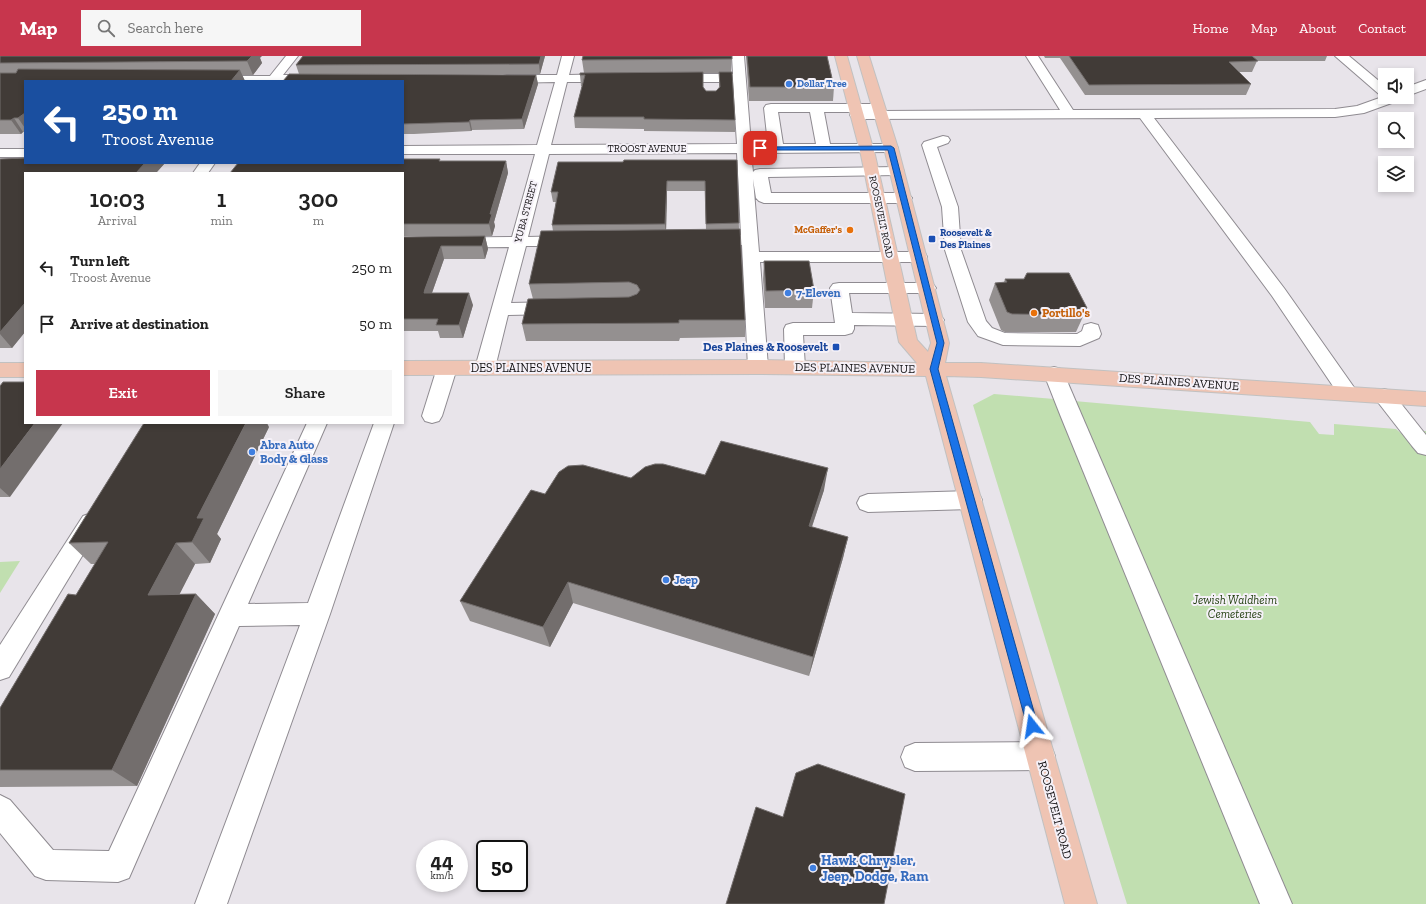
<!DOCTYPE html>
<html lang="en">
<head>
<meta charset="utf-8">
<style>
  :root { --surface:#fff; --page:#f6f6f6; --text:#222; --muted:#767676; --accent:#c7364d }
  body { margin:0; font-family:"Zilla Slab",serif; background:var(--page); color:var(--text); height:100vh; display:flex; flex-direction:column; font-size:15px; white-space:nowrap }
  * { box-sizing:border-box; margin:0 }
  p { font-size:13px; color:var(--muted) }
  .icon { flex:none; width:22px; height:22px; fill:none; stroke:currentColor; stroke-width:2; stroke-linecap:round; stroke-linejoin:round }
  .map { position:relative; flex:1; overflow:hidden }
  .drawer { position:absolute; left:24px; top:116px; width:380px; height:252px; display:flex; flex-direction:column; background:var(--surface); border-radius:0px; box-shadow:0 2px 6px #0003 }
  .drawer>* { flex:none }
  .guide { position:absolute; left:24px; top:24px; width:380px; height:84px; border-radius:0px; box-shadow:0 2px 6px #0003; background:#1a4fa0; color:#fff; overflow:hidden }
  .controls { position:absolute; left:1378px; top:12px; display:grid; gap:8px }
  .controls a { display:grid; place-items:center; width:36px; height:36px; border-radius:0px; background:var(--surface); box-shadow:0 2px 6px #0003; font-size:20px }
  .speed { position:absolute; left:416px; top:784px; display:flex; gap:8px; font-size:20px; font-weight:700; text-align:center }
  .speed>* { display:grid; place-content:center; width:52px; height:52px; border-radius:50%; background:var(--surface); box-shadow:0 2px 6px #0003; line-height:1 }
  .speed small { font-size:10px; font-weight:400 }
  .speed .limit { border:2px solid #111; border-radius:6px; background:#fff; color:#111 }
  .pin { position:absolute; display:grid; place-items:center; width:34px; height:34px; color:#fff; margin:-17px; border-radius:8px; box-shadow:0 2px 6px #0006 }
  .me { position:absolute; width:44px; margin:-22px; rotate:345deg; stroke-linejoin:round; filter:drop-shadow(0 0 3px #0008) }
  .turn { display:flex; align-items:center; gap:14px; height:84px; padding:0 12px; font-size:18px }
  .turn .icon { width:52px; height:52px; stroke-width:2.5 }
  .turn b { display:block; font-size:28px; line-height:34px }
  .eta { display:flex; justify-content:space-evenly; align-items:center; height:68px; text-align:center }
  .eta b { font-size:24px; font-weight:600; line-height:28px }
  .action { display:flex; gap:8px; margin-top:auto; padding:8px 12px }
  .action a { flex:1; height:46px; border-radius:0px; background:var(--accent); color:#fff; font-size:16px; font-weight:600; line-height:46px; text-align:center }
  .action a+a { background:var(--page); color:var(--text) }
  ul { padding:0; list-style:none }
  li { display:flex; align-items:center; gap:12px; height:56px; padding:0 12px }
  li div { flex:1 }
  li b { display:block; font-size:15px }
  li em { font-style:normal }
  header { display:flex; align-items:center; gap:24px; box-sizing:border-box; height:56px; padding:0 20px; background:var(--accent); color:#fff }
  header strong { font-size:19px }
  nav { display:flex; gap:22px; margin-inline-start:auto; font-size:14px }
  .search { width:280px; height:36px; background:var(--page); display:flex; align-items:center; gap:10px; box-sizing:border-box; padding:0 14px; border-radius:0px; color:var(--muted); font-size:15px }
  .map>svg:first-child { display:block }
  .green { fill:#c1dfb0 }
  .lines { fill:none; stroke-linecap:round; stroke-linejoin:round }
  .minor-casing { stroke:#8f8b91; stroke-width:2 }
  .major-casing { stroke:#c1c1c1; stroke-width:2 }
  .minor { fill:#fff; fill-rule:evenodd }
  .major { fill:#efc4b3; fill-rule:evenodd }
  .wall { fill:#949090; fill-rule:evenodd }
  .shaded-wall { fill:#736e6d }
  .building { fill:#413b37; stroke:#736e6d }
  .route { fill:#1a73e8; stroke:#114b97 }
  .shop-dot { fill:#3f7fe0; stroke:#f5f1f8; stroke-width:1.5 }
  .food-dot { fill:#e8710a; stroke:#f5f1f8; stroke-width:1.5 }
  .transit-dot { fill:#1a4fb4; stroke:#f5f1f8; stroke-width:1.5 }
  .labels { text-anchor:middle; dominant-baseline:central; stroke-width:4; stroke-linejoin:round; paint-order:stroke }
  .far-shop-label { font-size:10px; font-weight:bold; fill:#366cbe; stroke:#f5f1f8; text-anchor:start }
  .far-street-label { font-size:10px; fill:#110f11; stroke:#f5f1f8 }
  .far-food-label { font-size:10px; font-weight:bold; fill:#c56008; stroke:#f5f1f8; text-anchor:end }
  .far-transit-label { font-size:10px; font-weight:bold; fill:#164399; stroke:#f5f1f8; text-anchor:start }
  .shop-label { font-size:12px; font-weight:bold; fill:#366cbe; stroke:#f5f1f8; text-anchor:start }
  .food-label { font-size:12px; font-weight:bold; fill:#c56008; stroke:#f5f1f8; text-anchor:start }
  .transit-label { font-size:12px; font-weight:bold; fill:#164399; stroke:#f5f1f8; text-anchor:end }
  .street-label { font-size:12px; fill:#110f11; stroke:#f5f1f8 }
  .park-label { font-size:12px; font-style:italic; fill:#254112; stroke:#f5f1f8 }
  .near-shop-label { font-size:14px; font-weight:bold; fill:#366cbe; stroke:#f5f1f8; text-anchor:start }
</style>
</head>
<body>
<header>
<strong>Map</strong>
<div class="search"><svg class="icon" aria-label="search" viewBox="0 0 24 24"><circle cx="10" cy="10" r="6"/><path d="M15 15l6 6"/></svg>Search here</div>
<nav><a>Home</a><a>Map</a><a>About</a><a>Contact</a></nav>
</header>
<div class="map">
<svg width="1426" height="848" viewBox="0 0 1426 848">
  <rect width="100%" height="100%" fill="#e8e4ea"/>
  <g class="green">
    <path d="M994,338L1054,343L1062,361L1074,345L1310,366L1319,378L1334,379V368L1396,373L1410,385L1418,375H1426V848H1127L973,349Z"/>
    <path d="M20,505L0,537V506Z"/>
  </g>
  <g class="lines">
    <g class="minor-casing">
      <g id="minor">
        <path d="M286,0H298L283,19H314L318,20L320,23L319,25L209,24L210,21L215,20H270Z"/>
        <path d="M562,0H574L569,19L610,18L614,19L616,22L614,25L610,26H567L551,89L737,88L733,26H675L671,25L669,22L671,19L675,18H733L732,0H744L751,88H768L764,52L766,49L771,48H874L879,49L881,52L879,55L1060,54L1026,0H1038L1073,54L1335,53L1357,50L1385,40L1402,41L1400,44L1364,57L1335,61L1154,62L1284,232L1358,337L1355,342L1348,344L1341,342L1272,240L1140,62L857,63L852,62L850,59L853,56H824L830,88H891L896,89L898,92L896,95L891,96L751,97L753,116L755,114L760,113L897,111L902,112L904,115L902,118L897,119L768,121L771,137H904L909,139L912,142L909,145L904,147H764L759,145L756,142L753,123L759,196H919L925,197L927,201L925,205L919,206H760L768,311L765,316L758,318L751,316L748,311L742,189H710L704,187L702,184L704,181L710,179H741L737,97L549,98L528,181L568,180L574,182L576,185L574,188L568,190H526L511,247L555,246L561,248L564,252L561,256L555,258L508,259L495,312L492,317L485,319L478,317L475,312L509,191L403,192V182L512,181L535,98H403V90L537,89L555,26L507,27L503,26L501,23L503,20L507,19H557ZM778,56H810L816,88H783Z"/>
        <path d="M1335,0H1349L1385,30V40L1380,39Z"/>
        <path d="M1426,24V33L1407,40V31Z"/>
        <path d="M943,80L948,81L950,84L948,87L937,91L958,151L961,194L986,265L992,272L1005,277L1077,278L1082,275L1084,269L1091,267L1098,269L1101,278L1099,282L1080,290L1003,289L978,280L968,266L945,194L942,151L922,89L924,86Z"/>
        <rect x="0" y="93" width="25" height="8"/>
        <path d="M200,107H215L208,117H193Z"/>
        <path d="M839,227H927L933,228L936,232L933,236L927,237H849L852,257L935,258L941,260L944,264L941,268L935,270L854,269V273L852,277L845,279H803L805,311L802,316L795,318L788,316L785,311L784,273L786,269L793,267H835L830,232L833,228Z"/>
        <path d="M447,305L454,307L457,312L442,360L439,365L432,367L425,365L422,360L437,312L440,307Z"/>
        <path d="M1054,311L1061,313L1064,318L1292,848H1260L1061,361L1044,318L1047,313Z"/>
        <path d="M1384,333L1391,335L1426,379V399L1418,397L1412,390L1377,345L1374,340L1377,335Z"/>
        <path d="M307,367H327L248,548L308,547L374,367H394L330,558L227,848H195L300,569L239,570L129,822L118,826L46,824L35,820L0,777V739L10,744L53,794L109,795Z"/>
        <path d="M971,435L979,438L982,444L979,450L971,453L868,456L860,453L857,447L860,441L868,438Z"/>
        <path d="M91,457L99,460L102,466L99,472L9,621L0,624V589L83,460Z"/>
        <path d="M1041,686L1051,690L1055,700L1051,710L1041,714L915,715L905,711L901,701L905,691L915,687Z"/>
      </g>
    </g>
    <g class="major-casing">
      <g id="major">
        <path d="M835,0H847L875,99L917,284L928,296L931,287L884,92L857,0H869L898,92L949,287L945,307H981L1426,336V350L981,321L946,320L1097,848H1065L926,320L758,318L403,319V305L758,304L917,307L899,286L861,99Z"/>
        <rect x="0" y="307" width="25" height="14"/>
      </g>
    </g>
    <use href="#minor" class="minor"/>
    <use href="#major" class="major"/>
  </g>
  <g class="wall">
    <path d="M0,0L260,2L262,7L253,19H242L245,25H25V76H23L21,78H0Z"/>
    <path d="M303,0H545L540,18H364L536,19L538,28L524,73L472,74L471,75L414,78H403V25L299,18L296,9Z"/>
    <path d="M732,0L731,16L735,64V76L644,75V73L575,72L574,61L582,30H581L580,19L584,17L582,4ZM703,17H719V31L716,35H706L703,32Z"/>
    <path d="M746,0H827L834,31L833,45H749Z"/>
    <path d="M1044,0H1327L1325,5H1257L1252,16H1239L1251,28L1246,39H1085L1060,2H1045Z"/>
    <path d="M0,103L25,107H165L156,117H25V276L12,292H0Z"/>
    <path d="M737,104L739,173L745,264V281L680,282L679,285H526L522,268L533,243L529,228L553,175L552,169L556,146H553L551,136L623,106ZM667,135H705L706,174H666Z"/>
    <path d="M441,105H506L508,117L494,166L495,170L492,180H403V117Z"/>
    <path d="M485,180L488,193L485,203H444L432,237L473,249L463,282H440L438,275H403V181Z"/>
    <path d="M764,205L814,234L812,252H765L763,223Z"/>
    <path d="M1005,223L1087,252L1076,276H1005L1001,274L989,244L995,227L1004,226Z"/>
    <path d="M0,330L10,441H0Z"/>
    <path d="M269,371L217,478L221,483L210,507L195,508L179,538H196L215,558L137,730L0,731V652L76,539L95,508H91L69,487Z"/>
    <path d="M705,419L824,434L812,471L848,481L843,502L809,620L573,547L550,591L470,565L460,545L545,438L631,422Z"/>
  </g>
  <g class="shaded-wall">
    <path d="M252,0H262L260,2L262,7L253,19L247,5Z"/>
    <path d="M541,0H545L540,18L539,8Z"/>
    <path d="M240,14L245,25H231Z"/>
    <path d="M536,19L538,28L524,73L522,63Z"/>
    <path d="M24,57L25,58V72L18,62Z"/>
    <path d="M14,62L23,76L21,78L11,64Z"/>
    <path d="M470,64L472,74L471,75L469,66Z"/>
    <path d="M506,105L508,117L494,166L495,170L492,180L489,168L490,158Z"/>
    <path d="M145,107H165L156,117H136Z"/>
    <path d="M667,125V135L666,178L665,168Z"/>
    <path d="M485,180L488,193L485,203L482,190Z"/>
    <path d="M441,190L444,203L429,245L424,237L425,233Z"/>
    <path d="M469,237L473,249L463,282L459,269Z"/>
    <path d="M25,247V276L12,292L0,278V276Z"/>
    <path d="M35,367H63L10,441L0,432V413Z"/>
    <path d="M246,367H267L269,371L217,478L221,483L210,507L192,486L197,462Z"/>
    <path d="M828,412L824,434L805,491L809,470Z"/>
    <path d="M848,481L843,502L809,620L813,601Z"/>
    <path d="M176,487L195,508L169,559L148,539Z"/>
    <path d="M568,526L573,547L550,591L543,571Z"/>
    <path d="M196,538L215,558L137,730L112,714Z"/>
  </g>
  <g class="building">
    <path d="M0,0H252L247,5L0,7Z"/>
    <path d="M303,0H541L539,8L296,9Z"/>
    <path d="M583,0H732V3L582,4Z"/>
    <path d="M747,0H827L834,31H750Z"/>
    <path d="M1069,0H1252L1258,5L1229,6L1251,28L1089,29Z"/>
    <path d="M18,13L240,14L231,25H25V57L18,62H14L11,64H0V17H16Z"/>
    <path d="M703,16V31L706,35H716L720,31L719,16H732L735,64L644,63V61H574L585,19H580V17Z"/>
    <path d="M289,18L536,19L522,63L470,64L469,66L403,68V25H283Z"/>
    <path d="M25,102V107H145L136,117H25V247L0,276V103Z"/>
    <path d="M403,103H440L439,105H506L490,158H492L489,168H403V117H230L238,107H403Z"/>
    <path d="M624,104H737L739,167L706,168L705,125H667L665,168L552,169L558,136H551L558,106H623Z"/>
    <path d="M740,173L745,264H679V267L522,268L528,243L629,241L637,238L640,234L637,229L629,226L529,228L541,175Z"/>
    <path d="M485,180L482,190H441L425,233L424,237H469L459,269H436L438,263H403V181Z"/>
    <path d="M764,205H809L814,234L766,235Z"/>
    <path d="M1027,217H1069L1087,252H1080L1083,259L1012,258L1007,256L995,227L1007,226L1005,223H1024Z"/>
    <path d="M3,326H25V367H35L0,413V330Z"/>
    <path d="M144,367H246L197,462H204L192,486L176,487L148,539L196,538L112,714H0V652L68,538L76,539L108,486L69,487Z"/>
    <path d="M721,385L828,412L809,470L848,481L813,601L568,526L543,571L460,545L531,434L545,438L559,416L568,410L583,409L631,422L645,411L655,408H663L705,419Z"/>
    <path d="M818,708L905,738L884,848H726L756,751L783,761L796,717Z"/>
  </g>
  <path class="route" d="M891,90L894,92L944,287L938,313L1038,670L1037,674L1032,676L1028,674L1027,670L930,313L937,287L888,94H760L757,92L760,91Z"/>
  <g class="shop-dot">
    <circle cx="789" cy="28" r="4"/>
    <circle cx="788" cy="237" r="4"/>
    <circle cx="252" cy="396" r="4"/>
    <circle cx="666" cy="524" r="4"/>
    <circle cx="813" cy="812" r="4"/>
  </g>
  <g class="food-dot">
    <circle cx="850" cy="174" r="4"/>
    <circle cx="1034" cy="257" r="4"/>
  </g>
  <g class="transit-dot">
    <rect x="928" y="179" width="8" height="8" rx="2"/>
    <rect x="832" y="287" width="8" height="8" rx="2"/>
  </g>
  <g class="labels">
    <g class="far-shop-label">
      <text x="797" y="28">Dollar Tree</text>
    </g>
    <g class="far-street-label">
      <text x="647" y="93">TROOST AVENUE</text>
      <text transform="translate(526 156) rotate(-75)">YUBA STREET</text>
      <text transform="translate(881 161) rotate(78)">ROOSEVELT ROAD</text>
    </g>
    <g class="far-food-label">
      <text x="842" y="174">McGaffer's</text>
    </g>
    <g class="far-transit-label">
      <text x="940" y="177">Roosevelt &amp;<tspan x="940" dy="12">Des Plaines</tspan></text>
    </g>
    <g class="shop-label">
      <text x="796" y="237">7-Eleven</text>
      <text x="260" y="389">Abra Auto<tspan x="260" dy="14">Body &amp; Glass</tspan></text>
      <text x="674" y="524">Jeep</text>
    </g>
    <g class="food-label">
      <text x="1042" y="257">Portillo's</text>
    </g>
    <g class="transit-label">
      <text x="828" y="291">Des Plaines &amp; Roosevelt</text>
    </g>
    <g class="street-label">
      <text x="531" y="312">DES PLAINES AVENUE</text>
      <text transform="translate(855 312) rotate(1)">DES PLAINES AVENUE</text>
      <text transform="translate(1179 326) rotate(4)">DES PLAINES AVENUE</text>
      <text transform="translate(1055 754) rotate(75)">ROOSEVELT ROAD</text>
    </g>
    <g class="park-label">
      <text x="1235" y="544">Jewish Waldheim<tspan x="1235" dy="14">Cemeteries</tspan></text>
    </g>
    <g class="near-shop-label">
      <text x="821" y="804">Hawk Chrysler,<tspan x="821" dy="16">Jeep, Dodge, Ram</tspan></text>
    </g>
  </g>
</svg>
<div class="controls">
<a><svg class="icon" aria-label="sound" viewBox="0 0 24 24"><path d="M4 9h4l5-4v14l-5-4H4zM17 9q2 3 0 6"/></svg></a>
<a><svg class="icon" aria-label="search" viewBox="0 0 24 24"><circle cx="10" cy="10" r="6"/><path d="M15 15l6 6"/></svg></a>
<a><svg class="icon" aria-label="layers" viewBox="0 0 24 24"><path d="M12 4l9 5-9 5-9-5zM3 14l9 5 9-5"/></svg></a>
</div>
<div class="speed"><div>44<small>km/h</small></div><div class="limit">50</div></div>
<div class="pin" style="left:760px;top:92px;background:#d93025"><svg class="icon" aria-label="arrive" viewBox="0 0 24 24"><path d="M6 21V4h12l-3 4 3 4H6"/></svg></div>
<svg class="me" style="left:1032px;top:670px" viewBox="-20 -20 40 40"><path d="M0-17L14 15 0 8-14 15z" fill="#1a73e8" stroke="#fff" stroke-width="4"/></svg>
<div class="guide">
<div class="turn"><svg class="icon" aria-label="left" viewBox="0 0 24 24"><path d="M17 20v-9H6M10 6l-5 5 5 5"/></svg><div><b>250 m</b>Troost Avenue</div></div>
</div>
<section class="drawer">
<div class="eta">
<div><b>10:03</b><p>Arrival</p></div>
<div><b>1</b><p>min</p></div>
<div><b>300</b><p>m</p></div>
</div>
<ul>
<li><svg class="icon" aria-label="left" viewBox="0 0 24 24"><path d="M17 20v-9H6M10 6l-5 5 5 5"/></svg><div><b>Turn left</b><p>Troost Avenue</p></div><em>250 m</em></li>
<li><svg class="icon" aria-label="arrive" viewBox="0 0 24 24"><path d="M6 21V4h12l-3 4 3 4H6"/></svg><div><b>Arrive at destination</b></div><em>50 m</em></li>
</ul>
<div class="action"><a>Exit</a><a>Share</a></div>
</section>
</div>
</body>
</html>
